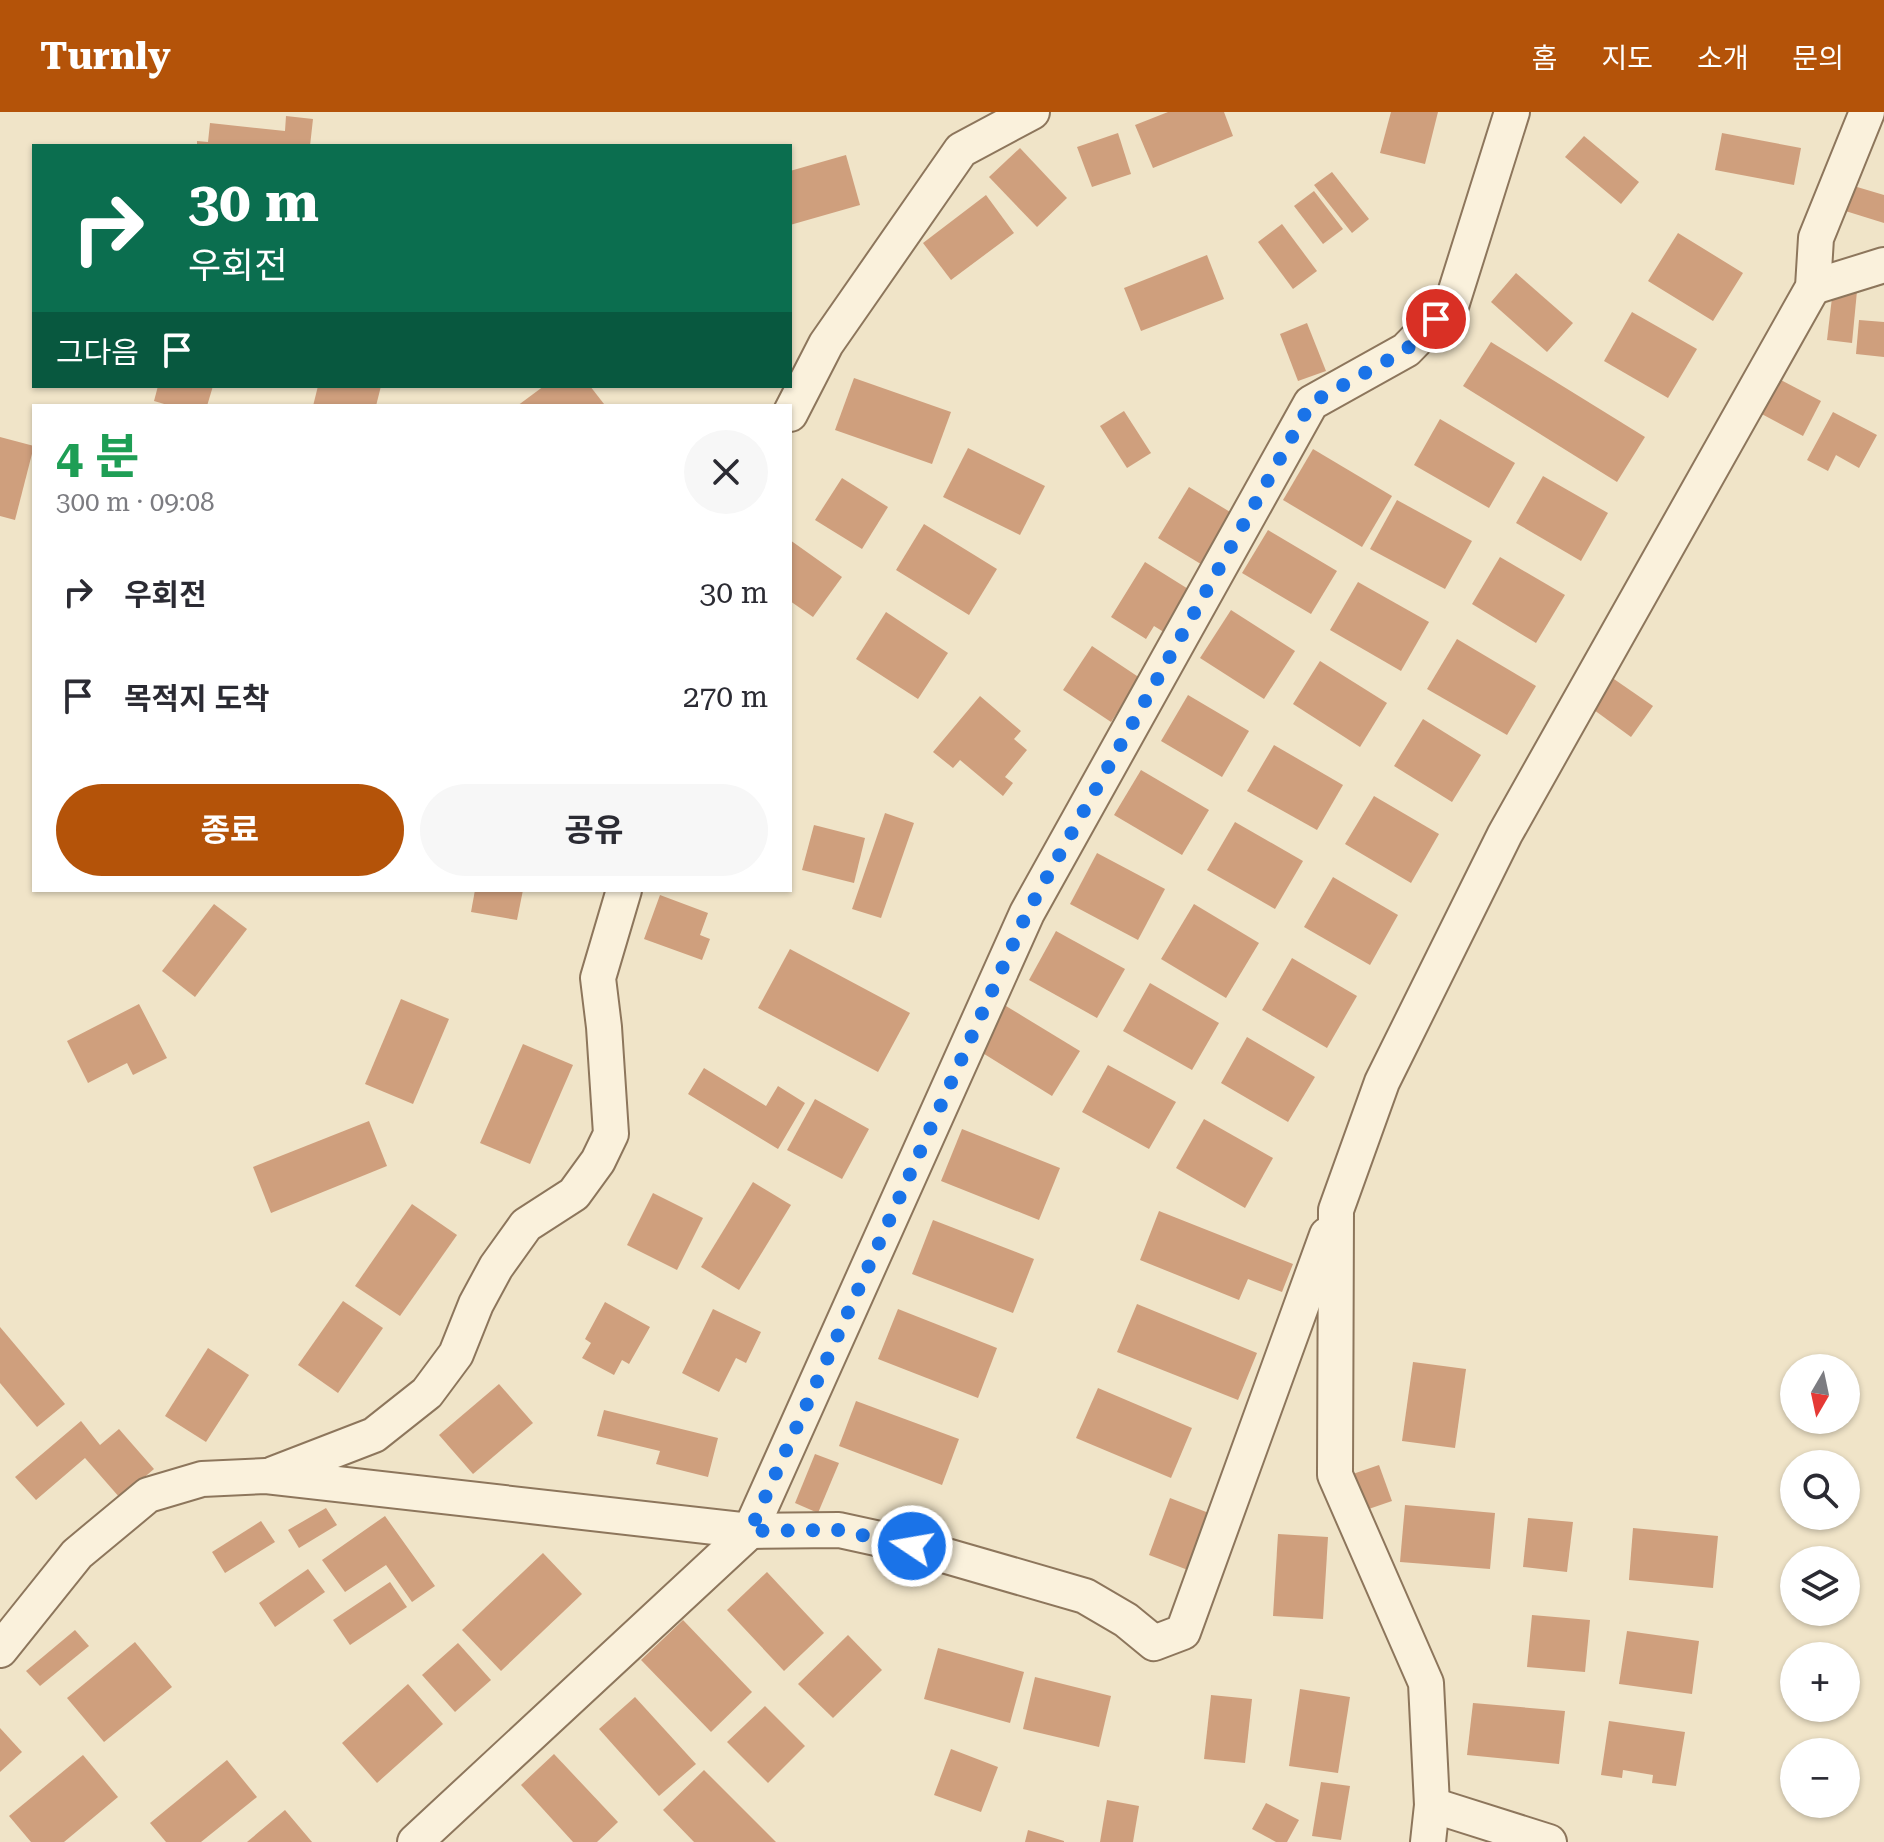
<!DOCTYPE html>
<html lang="ko">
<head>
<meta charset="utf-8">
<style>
  :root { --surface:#fff; --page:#f7f7f7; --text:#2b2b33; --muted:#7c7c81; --accent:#b45309 }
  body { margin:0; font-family:"Roboto Serif","Noto Sans KR",serif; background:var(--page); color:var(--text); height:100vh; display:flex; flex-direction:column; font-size:30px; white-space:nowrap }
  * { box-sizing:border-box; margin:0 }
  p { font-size:26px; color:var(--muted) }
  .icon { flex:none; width:44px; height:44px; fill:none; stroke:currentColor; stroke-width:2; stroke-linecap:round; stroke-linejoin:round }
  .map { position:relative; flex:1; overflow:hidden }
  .drawer { position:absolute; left:32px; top:292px; width:760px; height:488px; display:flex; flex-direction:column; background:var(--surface); border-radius:0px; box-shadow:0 2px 6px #0004 }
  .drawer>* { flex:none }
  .guide { position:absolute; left:32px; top:32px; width:760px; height:244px; border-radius:0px; box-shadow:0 2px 6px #0004; background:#0b6e4f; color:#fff; overflow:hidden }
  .needle { width:52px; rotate:189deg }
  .controls { position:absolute; left:1780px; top:1242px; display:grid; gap:16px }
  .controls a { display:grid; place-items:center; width:80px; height:80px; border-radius:50%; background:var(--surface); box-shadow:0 2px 6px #0004; font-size:40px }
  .pin { position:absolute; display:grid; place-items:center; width:68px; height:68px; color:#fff; margin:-34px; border:4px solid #fff; border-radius:50%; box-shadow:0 2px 8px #0007 }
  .me { position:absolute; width:88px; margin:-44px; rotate:282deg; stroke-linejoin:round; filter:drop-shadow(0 0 6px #0008) }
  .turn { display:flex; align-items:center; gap:28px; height:168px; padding:0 24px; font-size:36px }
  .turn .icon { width:104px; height:104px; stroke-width:2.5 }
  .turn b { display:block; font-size:56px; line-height:68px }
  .then { display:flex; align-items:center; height:76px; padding:0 24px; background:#0003; gap:16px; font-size:30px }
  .round { display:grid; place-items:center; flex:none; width:84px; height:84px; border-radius:42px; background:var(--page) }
  .head { display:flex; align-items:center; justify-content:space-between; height:136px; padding:0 24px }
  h1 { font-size:48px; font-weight:700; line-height:60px; color:#1e9e55 }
  .button { display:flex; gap:16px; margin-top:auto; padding:16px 24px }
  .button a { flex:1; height:92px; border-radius:48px; background:var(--accent); color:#fff; font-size:32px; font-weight:700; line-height:92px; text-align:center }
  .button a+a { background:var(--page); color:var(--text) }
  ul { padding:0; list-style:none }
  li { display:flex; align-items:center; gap:24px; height:104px; padding:0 24px }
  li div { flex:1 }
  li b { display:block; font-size:30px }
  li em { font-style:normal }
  header { display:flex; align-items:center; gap:48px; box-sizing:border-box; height:112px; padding:0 40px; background:var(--accent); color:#fff }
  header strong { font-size:38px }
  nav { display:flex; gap:44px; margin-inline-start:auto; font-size:28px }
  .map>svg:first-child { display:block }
  .building { fill:#cf9f7d }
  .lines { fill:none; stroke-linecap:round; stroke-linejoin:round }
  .minor-casing { stroke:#8d765c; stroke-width:38 }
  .minor { stroke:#faf1dc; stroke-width:34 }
  .route { stroke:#1a73e8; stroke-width:14; stroke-dasharray:0 25.2 }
</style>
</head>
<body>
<header>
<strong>Turnly</strong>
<nav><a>홈</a><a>지도</a><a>소개</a><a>문의</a></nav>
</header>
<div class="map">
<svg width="1884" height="1730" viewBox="0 0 1884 1730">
  <rect width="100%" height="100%" fill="#f0e4c8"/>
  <g class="building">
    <path d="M1168,0H1224L1233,24L1153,56L1135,13Z"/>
    <path d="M1391,0H1438L1425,52L1380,41Z"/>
    <path d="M286,4L313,7L310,34H197V29L208,30L210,11L285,19Z"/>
    <path d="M1118,21L1131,62L1092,75L1077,35Z"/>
    <path d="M1722,21L1801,36L1794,73L1715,58Z"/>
    <path d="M1584,24L1639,70L1621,92L1565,45Z"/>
    <path d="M1020,36L1067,86L1037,115L989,65Z"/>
    <path d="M846,43L860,93L790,113V59Z"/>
    <path d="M1332,60L1369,107L1352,121L1314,73Z"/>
    <path d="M1847,72L1884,83V111L1839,97Z"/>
    <path d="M1314,79L1343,117L1323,132L1294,94Z"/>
    <path d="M986,83L1014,121L951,168L923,131Z"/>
    <path d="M1282,112L1317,159L1293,177L1258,130Z"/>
    <path d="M1678,121L1743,161L1713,209L1648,169Z"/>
    <path d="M1207,143L1224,187L1141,219L1124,176Z"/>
    <path d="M1516,161L1573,211L1547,240L1491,190Z"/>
    <path d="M1833,177L1857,179L1852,231L1827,228Z"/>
    <path d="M1632,200L1697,237L1668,286L1604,249Z"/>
    <path d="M1859,208L1884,210V245L1856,242Z"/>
    <path d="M1307,211L1326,259L1298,269L1280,222Z"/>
    <path d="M1491,230L1645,325L1617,370L1463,274Z"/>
    <path d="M1775,265L1821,289L1803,324L1756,299Z"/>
    <path d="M854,266L951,300L932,352L835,318Z"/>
    <path d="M158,274H213L207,294H171L154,289Z"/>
    <path d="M318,274H381L376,294H313Z"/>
    <path d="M544,274H590L604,292L517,294Z"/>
    <path d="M1124,299L1151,341L1127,356L1100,314Z"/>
    <path d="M1833,300L1877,323L1859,356L1836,343L1828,359L1807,348Z"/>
    <path d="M1440,307L1515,351L1489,396L1414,353Z"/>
    <path d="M0,325L34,334L15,408L0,404Z"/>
    <path d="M968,336L1045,374L1020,423L943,385Z"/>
    <path d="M1313,337L1392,384L1362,435L1283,388Z"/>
    <path d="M1543,364L1608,401L1581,449L1516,411Z"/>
    <path d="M842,366L888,395L862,437L815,408Z"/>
    <path d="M1189,375L1240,406L1209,457L1158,426Z"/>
    <path d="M1397,388L1472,429L1445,477L1370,437Z"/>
    <path d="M924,412L997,457L969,503L896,458Z"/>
    <path d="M1268,418L1337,459L1311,502L1242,461Z"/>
    <path d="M790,428L842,465L813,505L790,489Z"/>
    <path d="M1500,445L1565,483L1536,531L1472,492Z"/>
    <path d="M1145,450L1193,480L1167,522L1154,514L1146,527L1111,505Z"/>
    <path d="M1358,470L1429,510L1401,559L1330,518Z"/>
    <path d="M1231,498L1295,539L1264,587L1200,546Z"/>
    <path d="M886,500L948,541L918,587L856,547Z"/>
    <path d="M1457,527L1536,574L1507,623L1427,577Z"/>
    <path d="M1092,534L1140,566L1111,610L1063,578Z"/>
    <path d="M1320,549L1387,591L1360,635L1293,592Z"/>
    <path d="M1611,565L1653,594L1631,625L1590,595Z"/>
    <path d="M1188,583L1249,619L1222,665L1161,629Z"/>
    <path d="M980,584L1021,619L1014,627L1027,638L1005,665L1013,671L1003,684L960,648L953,656L933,640Z"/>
    <path d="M1423,607L1481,643L1452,690L1394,654Z"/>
    <path d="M1274,633L1343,673L1317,718L1247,679Z"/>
    <path d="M1141,658L1209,698L1182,743L1114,703Z"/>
    <path d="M1374,684L1439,722L1411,771L1345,732Z"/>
    <path d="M885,701L914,711L881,806L852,797Z"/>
    <path d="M1235,710L1303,749L1275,797L1207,758Z"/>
    <path d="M814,713L865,726L854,771L802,758Z"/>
    <path d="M1097,741L1165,777L1138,828L1070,792Z"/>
    <path d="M1333,765L1398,803L1370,853L1304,815Z"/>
    <path d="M475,778H523L517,808L471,800Z"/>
    <path d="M660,783L708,801L700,823L710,827L702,848L644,827Z"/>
    <path d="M214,792L247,817L195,885L162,859Z"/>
    <path d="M1194,792L1259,831L1226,886L1161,847Z"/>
    <path d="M1056,819L1125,857L1097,906L1029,868Z"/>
    <path d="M790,837L910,901L878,960L758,896Z"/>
    <path d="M1292,846L1357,884L1327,936L1262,898Z"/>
    <path d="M1150,871L1219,911L1192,958L1123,919Z"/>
    <path d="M401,887L449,907L413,992L365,972Z"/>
    <path d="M1001,891L1080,939L1052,984L973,935Z"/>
    <path d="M139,892L167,946L133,963L127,951L88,971L67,929Z"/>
    <path d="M1247,925L1315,965L1288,1010L1221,971Z"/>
    <path d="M523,932L573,953L530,1052L480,1031Z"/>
    <path d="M1108,953L1176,990L1149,1037L1082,1000Z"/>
    <path d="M704,956L766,994L778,974L805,991L778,1037L688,982Z"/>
    <path d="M815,987L869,1017L842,1067L787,1038Z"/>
    <path d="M1204,1007L1273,1046L1245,1096L1176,1056Z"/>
    <path d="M369,1009L387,1054L271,1101L253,1055Z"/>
    <path d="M962,1017L1060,1056L1039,1108L941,1069Z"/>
    <path d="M753,1070L791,1093L739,1178L701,1155Z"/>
    <path d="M653,1081L703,1106L677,1158L627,1133Z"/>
    <path d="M412,1092L457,1123L400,1204L355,1174Z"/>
    <path d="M1159,1099L1293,1152L1282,1180L1248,1167L1239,1188L1140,1148Z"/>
    <path d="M933,1108L1034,1147L1013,1201L912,1162Z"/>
    <path d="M343,1189L383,1216L338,1281L298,1253Z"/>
    <path d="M605,1190L650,1215L629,1252L622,1248L614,1263L582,1246L591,1231L585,1227Z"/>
    <path d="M1137,1192L1257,1241L1238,1288L1117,1240Z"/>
    <path d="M713,1197L761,1220L746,1251L736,1246L719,1280L682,1261Z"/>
    <path d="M898,1197L997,1236L978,1286L878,1247Z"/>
    <path d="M0,1215L65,1292L37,1315L0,1271Z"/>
    <path d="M208,1236L249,1263L206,1330L165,1304Z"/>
    <path d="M1413,1250L1466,1257L1455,1336L1402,1329Z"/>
    <path d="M499,1272L533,1311L473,1362L439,1323Z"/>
    <path d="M1098,1276L1192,1316L1171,1366L1076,1326Z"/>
    <path d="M856,1289L959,1327L942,1373L839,1334Z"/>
    <path d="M604,1298L718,1326L708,1365L656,1352L660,1339L597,1324Z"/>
    <path d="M81,1309L100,1333L119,1317L154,1357L120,1386L85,1346L36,1388L15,1365Z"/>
    <path d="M815,1342L839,1351L818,1401L795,1391Z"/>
    <path d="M1379,1353L1392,1389L1360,1400L1347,1364Z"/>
    <path d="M1170,1386L1214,1403L1193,1460L1149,1443Z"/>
    <path d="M1405,1393L1495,1401L1490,1457L1400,1450Z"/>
    <path d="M326,1396L337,1413L299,1436L288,1418Z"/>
    <path d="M385,1404L435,1474L412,1490L386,1453L345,1480L322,1448Z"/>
    <path d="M1528,1406L1573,1410L1567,1460L1523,1455Z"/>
    <path d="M261,1409L275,1430L225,1461L212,1440Z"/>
    <path d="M1633,1416L1718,1424L1713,1476L1629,1468Z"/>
    <path d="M1278,1422L1328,1425L1323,1507L1273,1504Z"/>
    <path d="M543,1441L582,1482L501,1559L462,1518Z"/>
    <path d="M308,1457L325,1480L275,1515L259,1491Z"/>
    <path d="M767,1460L824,1521L784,1559L727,1498Z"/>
    <path d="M390,1470L407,1495L350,1533L333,1508Z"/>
    <path d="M1532,1503L1590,1508L1585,1560L1527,1555Z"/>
    <path d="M683,1508L752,1580L711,1620L641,1548Z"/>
    <path d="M75,1518L89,1534L40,1574L26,1559Z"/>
    <path d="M1627,1519L1699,1529L1692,1582L1619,1572Z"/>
    <path d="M848,1523L882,1558L833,1606L798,1572Z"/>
    <path d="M135,1530L172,1575L104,1630L67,1586Z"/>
    <path d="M458,1531L491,1568L455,1600L422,1563Z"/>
    <path d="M938,1536L1024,1560L1010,1611L924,1587Z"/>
    <path d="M1035,1565L1111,1584L1099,1635L1023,1617Z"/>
    <path d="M408,1572L443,1612L377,1671L342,1631Z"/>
    <path d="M1300,1577L1350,1585L1338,1661L1289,1654Z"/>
    <path d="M1211,1583L1252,1587L1245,1651L1204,1647Z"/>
    <path d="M635,1585L696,1652L659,1684L599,1617Z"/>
    <path d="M1473,1591L1565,1599L1559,1652L1467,1643Z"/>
    <path d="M765,1594L805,1634L768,1671L727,1630Z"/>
    <path d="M1609,1609L1685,1620L1676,1674L1652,1671L1653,1663L1623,1658L1622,1666L1601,1663Z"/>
    <path d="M0,1616L22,1640L0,1660Z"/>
    <path d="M951,1637L998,1655L981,1700L934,1683Z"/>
    <path d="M554,1642L618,1710L597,1730H573L521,1673Z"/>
    <path d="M83,1643L118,1685L64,1730H31L9,1704Z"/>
    <path d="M227,1648L257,1685L201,1730H166L150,1711Z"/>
    <path d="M704,1658L776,1730H694L663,1698Z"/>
    <path d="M1321,1670L1350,1674L1341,1728L1312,1724Z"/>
    <path d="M1107,1688L1139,1694L1133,1730H1100Z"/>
    <path d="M1266,1691L1299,1708L1287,1730H1276L1252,1717Z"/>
    <path d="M285,1698L312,1730H247Z"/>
    <path d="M1028,1718L1064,1729V1730H1025Z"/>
  </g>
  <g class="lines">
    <g class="minor-casing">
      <g id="minor">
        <path d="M1813,175L1884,153"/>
        <path d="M790,302L826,232L961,38L1032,0"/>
        <path d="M273,1362L374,1323L427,1281L456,1242L476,1192L496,1155L526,1113L574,1082L598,1049L611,1022L604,915L598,866L624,778"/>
        <path d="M0,1538L77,1442L148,1383L202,1367L266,1364L750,1419L839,1418L912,1434L1085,1484L1126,1508L1154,1531L1183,1520L1327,1123"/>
        <path d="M1432,1693L1549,1730"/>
        <path d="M415,1730L750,1419L1027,801L1311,291L1406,238L1452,191L1512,0"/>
        <path d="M1428,1730L1432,1693L1426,1571L1335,1363L1336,1098L1382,970L1505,722L1813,175L1816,126L1867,0"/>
      </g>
    </g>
    <use href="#minor" class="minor"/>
  </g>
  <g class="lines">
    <path class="route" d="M912,1434L839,1418L750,1419L1027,801L1311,291L1406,238L1436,207"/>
  </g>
</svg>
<div class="controls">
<a><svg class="needle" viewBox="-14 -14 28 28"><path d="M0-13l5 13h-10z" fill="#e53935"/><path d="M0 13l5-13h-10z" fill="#7c7c81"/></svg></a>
<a><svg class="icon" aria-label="search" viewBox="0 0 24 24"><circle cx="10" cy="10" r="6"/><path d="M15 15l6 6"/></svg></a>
<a><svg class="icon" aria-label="layers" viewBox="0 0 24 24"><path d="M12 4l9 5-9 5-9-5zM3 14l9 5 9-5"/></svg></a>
<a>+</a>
<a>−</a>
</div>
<div class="pin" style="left:1436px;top:207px;background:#d93025"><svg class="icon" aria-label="arrive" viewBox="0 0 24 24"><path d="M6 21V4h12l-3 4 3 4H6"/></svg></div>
<svg class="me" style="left:912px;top:1434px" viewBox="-20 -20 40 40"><circle r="17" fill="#1a73e8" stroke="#fff" stroke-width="3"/><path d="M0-11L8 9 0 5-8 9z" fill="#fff"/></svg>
<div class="guide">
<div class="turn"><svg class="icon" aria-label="right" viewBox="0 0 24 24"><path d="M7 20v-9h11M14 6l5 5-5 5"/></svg><div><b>30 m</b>우회전</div></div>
<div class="then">그다음<svg class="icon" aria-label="arrive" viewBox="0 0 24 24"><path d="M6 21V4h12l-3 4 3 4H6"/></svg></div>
</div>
<section class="drawer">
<div class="head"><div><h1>4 분</h1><p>300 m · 09:08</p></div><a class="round"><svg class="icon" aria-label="close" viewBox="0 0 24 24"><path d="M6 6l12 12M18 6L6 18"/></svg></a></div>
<ul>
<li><svg class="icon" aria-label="right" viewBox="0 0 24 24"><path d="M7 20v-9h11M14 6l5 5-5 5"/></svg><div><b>우회전</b></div><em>30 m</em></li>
<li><svg class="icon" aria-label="arrive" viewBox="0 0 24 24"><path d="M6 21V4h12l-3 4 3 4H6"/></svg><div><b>목적지 도착</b></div><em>270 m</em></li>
</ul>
<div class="button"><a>종료</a><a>공유</a></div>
</section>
</div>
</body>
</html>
